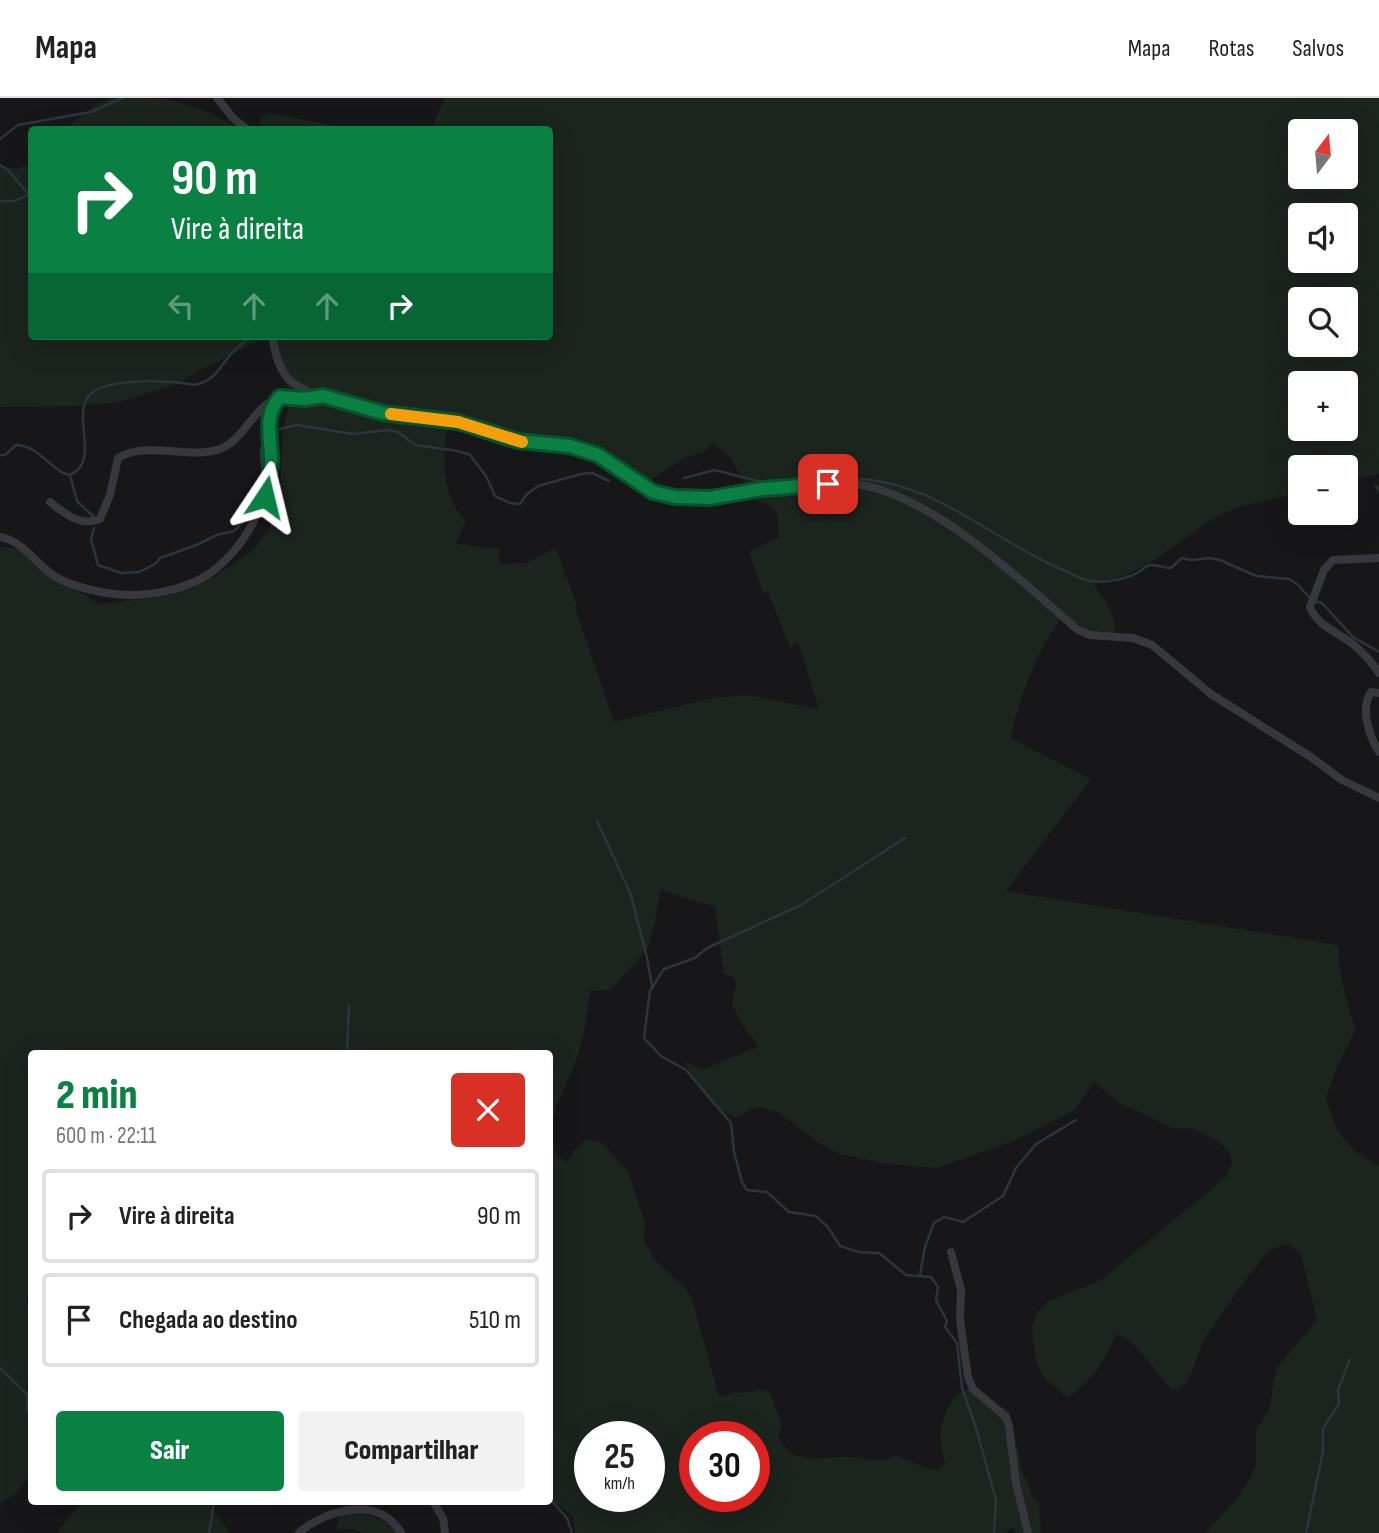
<!DOCTYPE html>
<html lang="pt">
<head>
<meta charset="utf-8">
<style>
  :root { --surface:#fff; --page:#f2f2f2; --text:#222; --muted:#767676; --line:#e0e0e0; --accent:#0b8043 }
  body { margin:0; font-family:"Sofia Sans Condensed",sans-serif; background:var(--page); color:var(--text); height:100vh; display:flex; flex-direction:column; font-size:26px; white-space:nowrap }
  * { box-sizing:border-box; margin:0 }
  p { font-size:23px; color:var(--muted) }
  .icon { flex:none; width:38px; height:38px; fill:none; stroke:currentColor; stroke-width:2; stroke-linecap:round; stroke-linejoin:round }
  .map { position:relative; flex:1; overflow:hidden }
  .panel { position:absolute; left:28px; top:952px; width:525px; height:455px; display:flex; flex-direction:column; background:var(--surface); border-radius:7px; box-shadow:0 7px 28px #0002 }
  .panel>* { flex:none }
  .banner { position:absolute; left:28px; top:28px; width:525px; height:214px; border-radius:7px; box-shadow:0 7px 28px #0002; background:#0b8043; color:#fff; overflow:hidden }
  .needle { width:46px; rotate:16deg }
  .tools { position:absolute; left:1288px; top:21px; display:grid; gap:14px }
  .tools a { display:grid; place-items:center; width:70px; height:70px; border-radius:7px; background:var(--surface); box-shadow:0 7px 28px #0002; font-size:35px }
  .speed { position:absolute; left:574px; top:1323px; display:flex; gap:14px; font-size:35px; font-weight:700; text-align:center }
  .speed>* { display:grid; place-content:center; width:91px; height:91px; border-radius:50%; background:var(--surface); box-shadow:0 7px 28px #0002; line-height:1 }
  .speed small { font-size:18px; font-weight:400 }
  .speed .limit { border:10px solid #d22; background:#fff; color:#111 }
  .pin { position:absolute; display:grid; place-items:center; width:60px; height:60px; color:#fff; margin:-30px; border-radius:14px; box-shadow:0 4px 10px #0006 }
  .me { position:absolute; width:77px; margin:-38px; rotate:10deg; stroke-linejoin:round; filter:drop-shadow(0 0 5px #0008) }
  .turn { display:flex; align-items:center; gap:24px; height:147px; padding:0 28px; font-size:32px }
  .turn .icon { width:91px; height:91px; stroke-width:2.5 }
  .turn b { display:block; font-size:49px; line-height:60px }
  .lanes { display:flex; align-items:center; height:66px; padding:0 28px; background:#0003; justify-content:center; gap:35px; direction:ltr }
  .lanes .off { opacity:.35 }
  .round { display:grid; place-items:center; flex:none; width:74px; height:74px; border-radius:7px; background:var(--page) }
  .summary { display:flex; align-items:center; justify-content:space-between; height:119px; padding:0 28px }
  h1 { font-size:42px; font-weight:800; line-height:52px; color:var(--accent) }
  .primary-button { display:flex; gap:14px; margin-top:auto; padding:14px 28px }
  .primary-button a { flex:1; height:80px; border-radius:7px; background:var(--accent); color:#fff; font-size:28px; font-weight:800; line-height:80px; text-align:center }
  .primary-button a+a { background:var(--page); color:var(--text) }
  ul { padding:0; list-style:none }
  li { display:flex; align-items:center; gap:21px; height:94px; margin:0 14px 10px; padding:0 14px; border:4px solid var(--line); border-radius:7px }
  li div { flex:1 }
  li b { display:block; font-size:26px }
  li em { font-style:normal }
  header { display:flex; align-items:center; gap:42px; box-sizing:border-box; height:98px; padding:0 35px; background:var(--surface); border-bottom:2px solid var(--line) }
  header strong { font-size:33px }
  nav { display:flex; gap:38px; margin-inline-start:auto; font-size:24px }
  .map>svg:first-child { display:block }
  .green { fill:#1c241e; fill-rule:evenodd }
  .lines { fill:none; stroke-linecap:round; stroke-linejoin:round }
  .stream { stroke:#2b353e; stroke-width:2.5 }
  .minor { stroke:#37383e; stroke-width:8 }
  .route-casing { stroke:#07532c; stroke-width:18 }
  .route { stroke:#0b8043; stroke-width:12 }
  .slow { stroke:#f59e0b; stroke-width:12 }
</style>
</head>
<body>
<header>
<strong>Mapa</strong>
<nav><a>Mapa</a><a>Rotas</a><a>Salvos</a></nav>
</header>
<div class="map">
<svg width="1379" height="1435" viewBox="0 0 1379 1435">
  <rect width="100%" height="100%" fill="#171619"/>
  <g class="green">
    <path d="M112,0L168,1L208,14L241,31H67C80,17 94,7 112,0Z"/>
    <path d="M445,0H1379V376L1346,383V369H1300V394C1277,401 1243,406 1222,416C1182,436 1140,486 1093,483C1103,504 1119,514 1113,540L1086,532L1063,517C1038,553 1019,597 1011,640L1091,681L1006,793L1338,847C1340,878 1345,903 1356,931L1337,969L1326,1001L1337,1032L1357,1055L1379,1068V1435H1205L1237,1401L1247,1386L1256,1367V1333L1270,1309L1274,1280L1279,1267L1317,1222L1301,1156L1288,1146L1269,1152L1250,1176L1204,1241L1188,1284L1173,1293C1158,1279 1135,1239 1116,1236C1105,1262 1093,1283 1068,1299L1043,1279L1035,1259L1032,1228L1038,1213L1049,1203L1101,1182L1226,1079L1232,1065L1230,1055L1219,1044L1194,1031L1172,1030L1117,1004L1094,984L1075,1012L1016,1042L937,1070L886,1066L839,1056L818,1044L779,1015L760,1009L750,1011L738,1019C710,1014 697,985 682,962L702,972L759,948L747,934L732,908L736,886L733,879L724,876L715,809L660,792L655,825L647,852L610,892L590,893C587,915 585,937 578,957C569,986 529,1045 568,1064L575,1051L588,1041L601,1044L628,1073L645,1125L644,1142L654,1161L685,1190L692,1201L719,1298L762,1291L770,1294L782,1328L778,1339C796,1370 819,1358 847,1359C866,1359 879,1367 896,1358L930,1371L938,1372L945,1364C935,1339 942,1297 973,1289L1009,1313L1022,1373L1030,1390L1031,1398L1039,1405L1041,1435H1016L1014,1429L1003,1435H575L573,1419L550,1400V956H32V1192L26,1200L32,1217L31,1377L14,1397L0,1405V448L22,452L67,487L100,506L154,500L191,491L220,475L252,453L268,432L279,410L283,333L289,305V292L275,262L269,238L199,273L175,287L119,304L80,308L0,309V68L16,71L31,66L32,238H550V32L431,31ZM1300,33H1346V79H1300ZM1300,117H1346V163H1300ZM1300,201H1346V247H1300ZM1300,285H1346V331H1300ZM449,321L459,322L537,351L597,358L646,385L684,360L703,354L713,345L729,358L756,403L767,406L777,415L779,439L749,454L763,495L768,494L790,550L798,544L819,611L748,597L712,600L614,624L575,509L577,507L557,453L554,451L525,465L499,466L500,451L456,446L466,423C440,397 442,355 449,321ZM590,1339H649V1398H590ZM695,1339H754V1398H695Z"/>
    <path d="M270,15L350,31H259L261,19Z"/>
    <path d="M81,1404H207L230,1435H57Z"/>
    <path d="M347,1416C369,1415 384,1421 401,1435H365L352,1431L336,1432L339,1418Z"/>
  </g>
  <g class="lines">
    <g class="stream">
      <path d="M0,41L18,27L91,14L122,0"/>
      <path d="M0,67L8,72L29,97"/>
      <path d="M0,103H15L32,95"/>
      <path d="M272,333L297,327L353,336L387,332L398,334L415,347L458,353L470,357L486,378L495,398L510,405L520,406L527,396L538,388L581,376L592,375L609,383"/>
      <path d="M0,357H5L16,347C39,347 53,375 70,377"/>
      <path d="M70,377C99,364 75,324 86,302C99,277 171,283 195,287C218,281 220,267 233,254C239,248 245,243 250,238"/>
      <path d="M70,377L77,403L93,418"/>
      <path d="M684,380L714,372L766,385H779"/>
      <path d="M835,381C923,375 976,431 1050,466C1063,471 1076,480 1090,483C1103,485 1125,482 1137,475C1141,473 1145,468 1150,467C1157,466 1164,470 1171,470L1182,460L1191,462L1210,460L1220,462L1256,478L1289,481L1297,486L1310,500"/>
      <path d="M1376,388L1379,393"/>
      <path d="M94,430L91,441L98,467L121,475L139,474L155,466L160,460L194,448L217,437L234,433C244,425 263,392 263,379C263,362 257,358 265,340"/>
      <path d="M1315,503L1322,505L1353,539L1379,554"/>
      <path d="M597,723L631,797L647,860L652,888"/>
      <path d="M905,740L801,807L707,850L695,860L664,871L650,893L644,940L661,958L686,972L731,1025L734,1054L742,1084L747,1092L767,1094L789,1114L816,1118L828,1129L840,1148L859,1154L879,1155L906,1177L931,1179L938,1189L936,1202L947,1223L945,1229L957,1245L962,1290L976,1330L996,1402L994,1435"/>
      <path d="M347,956L349,908"/>
      <path d="M920,1177L925,1149L934,1125L944,1119L963,1124L1003,1098L1016,1070L1036,1046L1076,1022"/>
      <path d="M0,1270L27,1296L28,1313L32,1320"/>
      <path d="M550,1401L567,1420L572,1435"/>
      <path d="M181,1404L194,1406L200,1404"/>
      <path d="M209,1435L214,1404"/>
      <path d="M1306,1435L1323,1353V1330L1339,1306L1338,1292L1350,1261"/>
    </g>
    <g class="minor">
      <path d="M217,0L233,20L248,32"/>
      <path d="M272,238C275,254 279,275 293,285C341,316 403,314 457,323C481,328 503,341 527,345C546,348 566,345 584,352C618,363 641,396 677,399C744,404 815,370 881,392C952,415 1022,484 1078,532L1090,537L1133,540L1152,547L1211,596L1311,659L1342,682L1379,700"/>
      <path d="M50,404C65,416 80,429 100,421L110,397L118,360C149,342 187,362 220,351C244,342 252,311 276,301"/>
      <path d="M0,439C24,443 36,467 56,479C71,488 89,492 107,495C142,501 192,493 219,468C246,445 264,410 269,376C273,349 260,321 280,299L305,301L320,299"/>
      <path d="M1379,460L1333,462L1324,472L1310,509C1316,527 1339,535 1353,546C1363,555 1372,564 1379,575"/>
      <path d="M1379,595L1371,594C1360,611 1369,638 1379,654"/>
      <path d="M951,1154L961,1192L960,1222L968,1279L973,1291L1006,1319L1009,1328L1016,1385L1028,1435"/>
      <path d="M433,1404L443,1420L445,1435"/>
      <path d="M299,1435C325,1411 380,1397 401,1435"/>
    </g>
  </g>
  <g class="lines">
    <g class="route-casing">
      <path id="route" d="M265,399C267,386 272,372 271,359C270,336 264,317 280,299L305,301L323,298L383,315L458,324L518,343L570,348L598,357L653,394L675,399L710,400L762,391L828,386"/>
    </g>
    <use href="#route" class="route"/>
    <path class="slow" d="M391,316L458,324L522,344"/>
  </g>
</svg>
<div class="tools">
<a><svg class="needle" viewBox="-14 -14 28 28"><path d="M0-13l5 13h-10z" fill="#e53935"/><path d="M0 13l5-13h-10z" fill="#767676"/></svg></a>
<a><svg class="icon" aria-label="sound" viewBox="0 0 24 24"><path d="M4 9h4l5-4v14l-5-4H4zM17 9q2 3 0 6"/></svg></a>
<a><svg class="icon" aria-label="search" viewBox="0 0 24 24"><circle cx="10" cy="10" r="6"/><path d="M15 15l6 6"/></svg></a>
<a>+</a>
<a>−</a>
</div>
<div class="speed"><div>25<small>km/h</small></div><div class="limit">30</div></div>
<div class="pin" style="left:828px;top:386px;background:#d93025"><svg class="icon" aria-label="arrive" viewBox="0 0 24 24"><path d="M6 21V4h12l-3 4 3 4H6"/></svg></div>
<svg class="me" style="left:265px;top:399px" viewBox="-20 -20 40 40"><path d="M0-17L14 15 0 8-14 15z" fill="#0b8043" stroke="#fff" stroke-width="4"/></svg>
<div class="banner">
<div class="turn"><svg class="icon" aria-label="right" viewBox="0 0 24 24"><path d="M7 20v-9h11M14 6l5 5-5 5"/></svg><div><b>90 m</b>Vire à direita</div></div>
<div class="lanes"><svg class="icon off" aria-label="left" viewBox="0 0 24 24"><path d="M17 20v-9H6M10 6l-5 5 5 5"/></svg><svg class="icon off" aria-label="ahead" viewBox="0 0 24 24"><path d="M12 20V5M6 11l6-6 6 6"/></svg><svg class="icon off" aria-label="ahead" viewBox="0 0 24 24"><path d="M12 20V5M6 11l6-6 6 6"/></svg><svg class="icon" aria-label="right" viewBox="0 0 24 24"><path d="M7 20v-9h11M14 6l5 5-5 5"/></svg></div>
</div>
<section class="panel">
<div class="summary"><div><h1>2 min</h1><p>600 m · 22:11</p></div><a class="round" style="background:#d93025;color:#fff"><svg class="icon" aria-label="close" viewBox="0 0 24 24"><path d="M6 6l12 12M18 6L6 18"/></svg></a></div>
<ul>
<li><svg class="icon" aria-label="right" viewBox="0 0 24 24"><path d="M7 20v-9h11M14 6l5 5-5 5"/></svg><div><b>Vire à direita</b></div><em>90 m</em></li>
<li><svg class="icon" aria-label="arrive" viewBox="0 0 24 24"><path d="M6 21V4h12l-3 4 3 4H6"/></svg><div><b>Chegada ao destino</b></div><em>510 m</em></li>
</ul>
<div class="primary-button"><a>Sair</a><a>Compartilhar</a></div>
</section>
</div>
</body>
</html>
